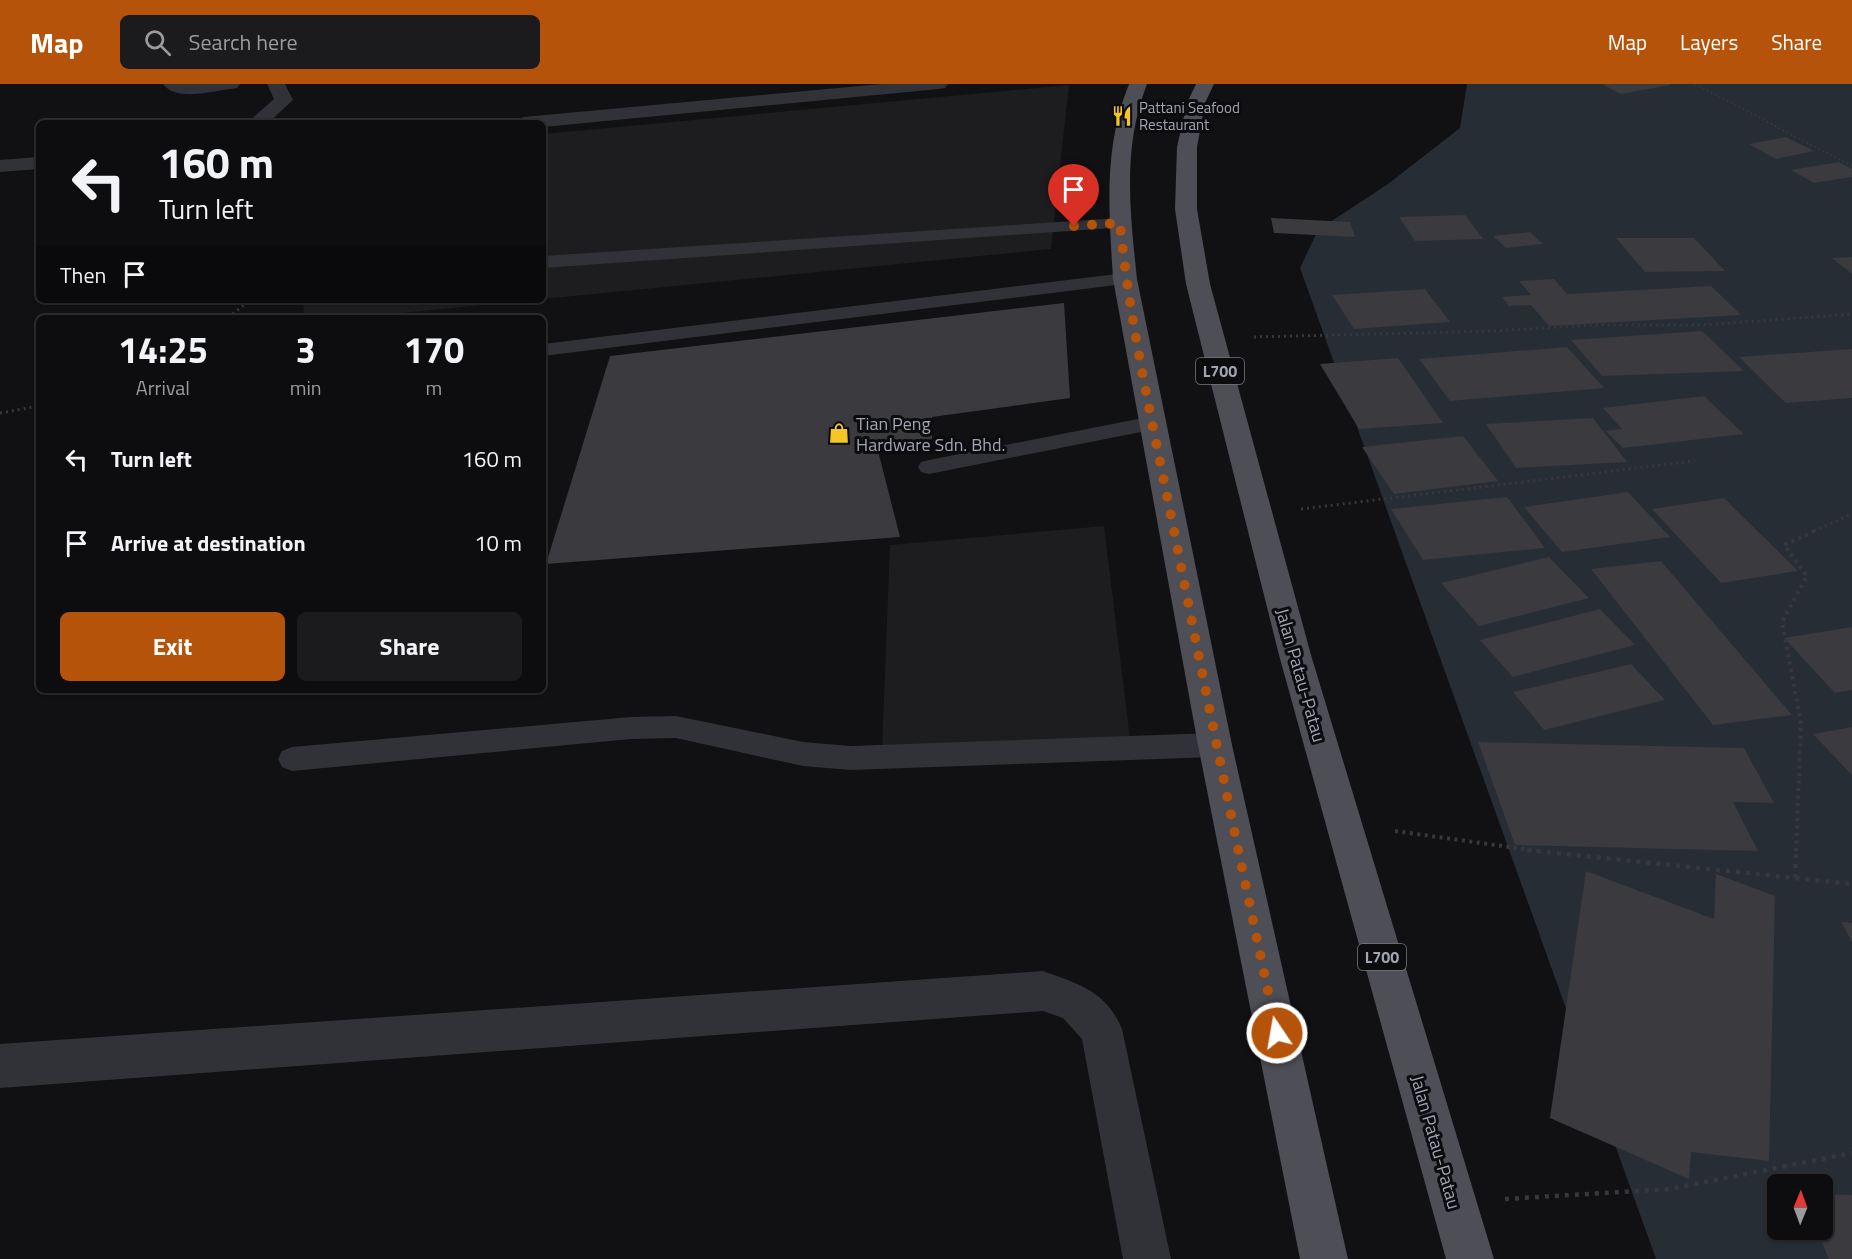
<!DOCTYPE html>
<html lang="en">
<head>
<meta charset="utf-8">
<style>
  :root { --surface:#0d0c0e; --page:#1b1a1c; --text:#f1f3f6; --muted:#9a9b9e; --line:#2d2c2e; --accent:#b45309 }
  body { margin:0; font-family:"Titillium Web",sans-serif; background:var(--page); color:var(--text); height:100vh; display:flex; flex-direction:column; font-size:22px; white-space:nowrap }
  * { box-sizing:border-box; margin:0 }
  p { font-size:20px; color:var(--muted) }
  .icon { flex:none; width:33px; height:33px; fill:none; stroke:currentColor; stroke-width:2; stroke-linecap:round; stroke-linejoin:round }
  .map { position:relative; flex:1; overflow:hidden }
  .details { position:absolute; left:36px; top:231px; width:510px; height:378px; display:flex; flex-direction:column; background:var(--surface); border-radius:9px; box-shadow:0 2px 4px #0004,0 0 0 2px var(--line) }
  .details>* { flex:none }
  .hud { position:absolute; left:36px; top:36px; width:510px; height:183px; border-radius:9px; box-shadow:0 2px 4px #0004,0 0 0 2px var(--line); background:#0d0c0e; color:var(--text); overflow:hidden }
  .needle { width:39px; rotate:1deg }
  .buttons { position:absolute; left:1767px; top:1090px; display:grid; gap:12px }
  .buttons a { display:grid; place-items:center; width:66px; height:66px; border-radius:9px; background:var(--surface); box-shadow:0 2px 4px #0004,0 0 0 2px var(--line); font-size:30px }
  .pin { position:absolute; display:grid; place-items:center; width:51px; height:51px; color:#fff; margin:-62px -26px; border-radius:50% 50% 50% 0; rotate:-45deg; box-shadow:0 0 6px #0007 }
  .pin .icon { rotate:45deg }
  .me { position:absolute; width:66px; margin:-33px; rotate:348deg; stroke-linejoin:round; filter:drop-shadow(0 0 4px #0008) }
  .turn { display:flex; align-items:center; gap:21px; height:126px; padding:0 24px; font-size:27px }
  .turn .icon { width:78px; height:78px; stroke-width:2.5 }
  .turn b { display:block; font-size:42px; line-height:51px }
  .then { display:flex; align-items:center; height:57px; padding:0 24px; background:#0003; gap:12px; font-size:22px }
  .eta { display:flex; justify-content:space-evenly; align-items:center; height:102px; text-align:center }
  .eta b { font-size:36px; font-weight:700; line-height:42px }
  .cta { display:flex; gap:12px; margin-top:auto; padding:12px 24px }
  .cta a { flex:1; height:69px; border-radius:9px; background:var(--accent); color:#fff; font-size:24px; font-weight:700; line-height:69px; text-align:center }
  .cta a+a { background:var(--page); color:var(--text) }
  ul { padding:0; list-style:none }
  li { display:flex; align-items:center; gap:18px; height:84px; padding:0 24px }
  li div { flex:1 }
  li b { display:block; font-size:22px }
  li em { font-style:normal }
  header { display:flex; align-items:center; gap:36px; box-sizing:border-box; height:84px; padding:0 30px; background:var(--accent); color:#fff }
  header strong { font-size:28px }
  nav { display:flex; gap:33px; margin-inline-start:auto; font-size:21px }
  .search { width:420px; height:54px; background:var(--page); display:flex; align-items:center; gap:15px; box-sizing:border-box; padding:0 21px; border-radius:9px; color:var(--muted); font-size:22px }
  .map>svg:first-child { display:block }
  .built { fill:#1d1c1f }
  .water { fill:#272d35; fill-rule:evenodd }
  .building { fill:#3a3a3f }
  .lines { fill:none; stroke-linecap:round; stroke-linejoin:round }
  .path-far3 { stroke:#37383e; stroke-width:2; stroke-dasharray:1.5 3; stroke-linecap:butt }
  .path-far2 { stroke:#37383e; stroke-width:3; stroke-dasharray:2 4; stroke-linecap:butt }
  .path-far1 { stroke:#37383e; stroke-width:4; stroke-dasharray:3 4.5; stroke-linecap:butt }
  .path { stroke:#37383e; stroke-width:4.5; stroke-dasharray:4 6; stroke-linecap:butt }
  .service { fill:#313237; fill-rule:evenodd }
  .minor { fill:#313237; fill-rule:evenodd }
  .primary { fill:#4d4e56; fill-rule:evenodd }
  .route { stroke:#b45309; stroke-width:10; stroke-dasharray:0 18 }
  .labels { text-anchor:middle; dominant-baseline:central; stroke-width:6; stroke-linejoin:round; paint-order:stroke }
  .far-poi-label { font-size:15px; fill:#a1a5b3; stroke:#0c0b0d; text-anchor:start }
  .shield { fill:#0c0b0d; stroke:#747781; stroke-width:1.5 }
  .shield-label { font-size:16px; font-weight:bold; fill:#a1a5b3 }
  .poi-label { font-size:18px; fill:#a1a5b3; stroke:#0c0b0d; text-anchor:start }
  .street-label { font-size:18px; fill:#a1a5b3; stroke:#0c0b0d }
</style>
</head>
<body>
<header>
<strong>Map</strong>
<div class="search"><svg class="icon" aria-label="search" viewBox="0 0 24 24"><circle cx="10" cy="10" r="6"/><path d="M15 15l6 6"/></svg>Search here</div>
<nav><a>Map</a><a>Layers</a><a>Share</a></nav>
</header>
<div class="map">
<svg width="1852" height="1175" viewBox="0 0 1852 1175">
  <rect width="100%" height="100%" fill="#111012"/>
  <g class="built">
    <path d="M1069,1L1051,165L543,215V50Z"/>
    <path d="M303,216H533L351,234H304Z"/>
    <path d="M1104,442L1130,655L882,666L890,461Z"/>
  </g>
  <path class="water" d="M1467,0H1852V1175H1656L1300,184L1318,146L1388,100L1460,44ZM1778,1101H1822V1146H1778Z"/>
  <g class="building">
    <path d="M1602,0H1670V1L1621,10Z"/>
    <path d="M1786,53L1814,67L1776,75L1749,60Z"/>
    <path d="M1839,78L1852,85V93L1814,99L1791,86Z"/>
    <path d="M1465,131L1483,155L1415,157L1399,133Z"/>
    <path d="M1271,134L1350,138L1355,153L1274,149Z"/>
    <path d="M1530,148L1543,160L1506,164L1493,152Z"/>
    <path d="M1616,154H1694L1725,187L1645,188Z"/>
    <path d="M1852,173V190L1832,174Z"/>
    <path d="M1554,195L1567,210L1711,202L1741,231L1549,242L1531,221L1509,222L1502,213L1531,211L1519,197Z"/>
    <path d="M1425,205L1450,238L1354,245L1332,211Z"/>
    <path d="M1064,219L1070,314L932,333V355L877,363L900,453L546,480L610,272Z"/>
    <path d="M1702,247L1744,287L1602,292L1571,256Z"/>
    <path d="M1567,263L1604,304L1450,317L1419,275Z"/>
    <path d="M1852,265V314L1786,319L1739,273Z"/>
    <path d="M1398,274L1443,339L1359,345L1320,280Z"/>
    <path d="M1704,312L1744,350L1623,364L1606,347L1622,345L1603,324Z"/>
    <path d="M1593,334L1627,378L1516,384L1486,340Z"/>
    <path d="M1463,352L1498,397L1394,410L1362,363Z"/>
    <path d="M1628,408L1670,453L1562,468L1524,423Z"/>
    <path d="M1507,413L1545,464L1423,476L1391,425Z"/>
    <path d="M1724,414L1798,487L1721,499L1652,425Z"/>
    <path d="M1549,473L1589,514L1479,542L1441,499Z"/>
    <path d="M1661,477L1792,631L1713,641L1591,485Z"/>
    <path d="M1600,525L1635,561L1513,593L1480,556Z"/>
    <path d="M1852,543V606L1835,609L1784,554Z"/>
    <path d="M1631,580L1665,616L1544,646L1513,608Z"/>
    <path d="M1852,643V691L1813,650Z"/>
    <path d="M1478,658L1744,664L1774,719L1733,718L1758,767L1515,761Z"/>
    <path d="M1586,787L1714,835L1716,790L1775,812L1769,1077L1691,1068L1689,1095L1550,1034Z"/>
    <path d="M1841,838L1852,839V858Z"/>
    <path d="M1822,1110L1852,1111V1175H1829L1816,1146H1822Z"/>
  </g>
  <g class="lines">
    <path class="path-far3" d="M1695,0L1852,82"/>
    <g class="path-far2">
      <path d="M228,234L250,216"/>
      <path d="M1254,253L1493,247L1593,241H1703L1852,230"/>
      <path d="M0,329L39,322"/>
      <path d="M1301,425L1695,377"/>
      <path d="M1814,447L1852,430"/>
    </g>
    <g class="path-far1">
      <path d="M1395,747L1538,767"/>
      <path d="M1796,767L1801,640L1782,538L1807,492L1784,461L1817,446"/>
    </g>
    <g class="path">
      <path d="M1527,766L1852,800"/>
      <path d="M1795,794L1796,766"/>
      <path d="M1505,1115L1670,1105L1852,1069"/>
    </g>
    <g class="service">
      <path d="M1120,134L1126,135L1129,139L1126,143L543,184V172Z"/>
      <path d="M1125,189L1132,191L1134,195L1132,199L543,272V260Z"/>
      <path d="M1153,332L1161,334L1164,339L1161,344L929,390L921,388L918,383L921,378L929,376Z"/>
      <path d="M676,632L803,658L851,662L1215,649L1225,653L1229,661L1225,669L1215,673L851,686L803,682L676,654L631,655L292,687L282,683L278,675L282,667L292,663L631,633Z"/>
    </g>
    <g class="minor">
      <path d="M163,0H240L237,4L231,5C211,7 177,18 163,0Z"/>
      <path d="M267,0H285L293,16L268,39H247L274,15Z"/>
      <path d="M881,0H948L945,4L939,5L543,43V39H514L517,35L524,33Z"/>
      <path d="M39,73V85L0,88V76Z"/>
      <path d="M1043,887C1079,900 1106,907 1122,945L1171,1175H1123L1082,955L1063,934L1043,927L0,1004V960Z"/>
    </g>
    <g class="primary">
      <path d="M1129,0H1147C1122,64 1130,128 1137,195L1232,661L1348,1175H1300L1198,661L1113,195C1109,128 1103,64 1129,0Z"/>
      <path d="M1196,0H1214L1205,19L1197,63V125L1210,200L1311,571L1494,1175H1446L1279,571L1186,200L1175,125L1177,63L1187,19Z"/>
    </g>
  </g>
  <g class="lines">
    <path class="route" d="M1074,142L1120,139C1130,243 1154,345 1174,447C1207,615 1241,782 1277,949"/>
  </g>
  <defs>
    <g id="restaurant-bare" transform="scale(1.62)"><path d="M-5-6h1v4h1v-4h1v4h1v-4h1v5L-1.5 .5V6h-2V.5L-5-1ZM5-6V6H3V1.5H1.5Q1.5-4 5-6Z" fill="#f4c727" stroke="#0c0b0d" stroke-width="2.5" paint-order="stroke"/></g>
    <g id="shop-bare" transform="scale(1.62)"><path d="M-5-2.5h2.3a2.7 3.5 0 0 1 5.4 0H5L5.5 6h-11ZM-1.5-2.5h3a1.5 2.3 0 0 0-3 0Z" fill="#f4c727" stroke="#0c0b0d" stroke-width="2.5" paint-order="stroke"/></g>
  </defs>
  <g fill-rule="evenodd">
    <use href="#restaurant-bare" x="1122" y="32"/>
    <use href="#shop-bare" x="839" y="349"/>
  </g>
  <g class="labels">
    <g class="far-poi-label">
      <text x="1139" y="23">Pattani Seafood<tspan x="1139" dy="17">Restaurant</tspan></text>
    </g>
    <g class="shield">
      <rect x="1196" y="274" width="48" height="26" rx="4.5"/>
      <rect x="1358" y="860" width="48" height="26" rx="4.5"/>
    </g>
    <g class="shield-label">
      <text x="1220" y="287">L700</text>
      <text x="1382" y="873">L700</text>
    </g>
    <g class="poi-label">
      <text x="856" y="339">Tian Peng<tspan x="856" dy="21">Hardware Sdn. Bhd.</tspan></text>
    </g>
    <g class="street-label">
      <text transform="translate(1301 591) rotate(74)">Jalan Patau-Patau</text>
      <text transform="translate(1436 1058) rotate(74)">Jalan Patau-Patau</text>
    </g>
  </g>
</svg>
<div class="buttons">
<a><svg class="needle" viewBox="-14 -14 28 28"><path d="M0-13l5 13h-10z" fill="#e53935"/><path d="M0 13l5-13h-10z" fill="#9a9b9e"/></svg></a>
</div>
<div class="pin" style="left:1074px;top:142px;background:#d93025"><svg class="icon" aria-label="arrive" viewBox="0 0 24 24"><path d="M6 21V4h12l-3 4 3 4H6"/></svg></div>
<svg class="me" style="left:1277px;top:949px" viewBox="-20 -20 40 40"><circle r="17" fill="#b45309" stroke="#fff" stroke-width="3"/><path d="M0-11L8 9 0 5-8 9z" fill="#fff"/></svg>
<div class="hud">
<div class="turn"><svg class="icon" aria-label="left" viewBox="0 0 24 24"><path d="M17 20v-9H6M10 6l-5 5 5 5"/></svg><div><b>160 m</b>Turn left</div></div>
<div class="then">Then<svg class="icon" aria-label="arrive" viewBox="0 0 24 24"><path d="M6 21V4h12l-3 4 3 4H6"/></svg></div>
</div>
<section class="details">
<div class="eta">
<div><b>14:25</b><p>Arrival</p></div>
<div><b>3</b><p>min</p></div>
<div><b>170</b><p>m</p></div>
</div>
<ul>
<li><svg class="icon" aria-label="left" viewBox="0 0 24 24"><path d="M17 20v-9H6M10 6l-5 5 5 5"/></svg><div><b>Turn left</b></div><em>160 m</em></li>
<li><svg class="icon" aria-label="arrive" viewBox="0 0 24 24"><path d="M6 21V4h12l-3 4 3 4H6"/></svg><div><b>Arrive at destination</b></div><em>10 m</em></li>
</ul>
<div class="cta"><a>Exit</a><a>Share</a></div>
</section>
</div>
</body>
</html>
